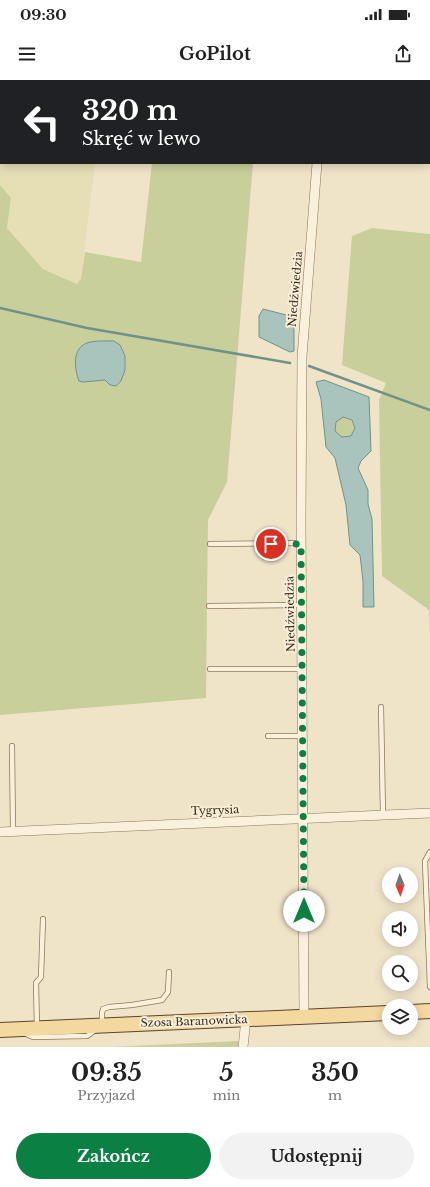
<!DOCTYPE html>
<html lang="pl">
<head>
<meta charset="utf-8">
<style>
  :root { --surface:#fff; --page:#f2f2f2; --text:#222; --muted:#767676; --accent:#0b8043 }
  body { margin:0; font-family:"Libre Baskerville",serif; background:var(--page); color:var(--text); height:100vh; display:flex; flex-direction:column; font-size:15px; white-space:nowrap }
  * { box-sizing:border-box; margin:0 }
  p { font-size:13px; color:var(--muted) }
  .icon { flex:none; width:22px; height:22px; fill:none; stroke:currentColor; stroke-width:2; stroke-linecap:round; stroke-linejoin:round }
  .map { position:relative; height:967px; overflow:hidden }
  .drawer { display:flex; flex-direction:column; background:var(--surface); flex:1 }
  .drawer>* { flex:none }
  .hud { position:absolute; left:0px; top:0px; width:430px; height:84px; box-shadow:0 2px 10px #0003; background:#202124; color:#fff; overflow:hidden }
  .needle { width:26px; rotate:178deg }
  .fabs { position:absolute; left:382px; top:787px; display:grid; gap:8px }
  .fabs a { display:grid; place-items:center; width:36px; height:36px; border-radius:50%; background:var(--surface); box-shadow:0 2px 10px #0003; font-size:20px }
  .pin { position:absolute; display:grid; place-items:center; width:34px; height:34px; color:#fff; margin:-17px; border:2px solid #fff; border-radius:50%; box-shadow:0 1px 4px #0007 }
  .me { position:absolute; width:44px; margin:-22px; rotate:0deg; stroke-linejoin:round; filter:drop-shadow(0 0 3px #0008) }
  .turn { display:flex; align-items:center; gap:14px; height:84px; padding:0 16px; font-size:18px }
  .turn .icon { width:52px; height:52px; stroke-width:2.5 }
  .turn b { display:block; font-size:28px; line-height:34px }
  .eta { display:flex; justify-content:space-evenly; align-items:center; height:68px; text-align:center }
  .eta b { font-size:24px; font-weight:700; line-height:28px }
  .button { display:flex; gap:8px; margin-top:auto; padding:8px 16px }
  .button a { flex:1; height:46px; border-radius:24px; background:var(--accent); color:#fff; font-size:16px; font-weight:700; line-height:46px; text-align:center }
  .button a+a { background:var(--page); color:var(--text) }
  .status { display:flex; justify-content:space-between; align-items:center; height:28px; padding:0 20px; background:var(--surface); direction:ltr }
  .status svg { height:11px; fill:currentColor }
  header { display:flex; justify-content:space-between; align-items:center; height:52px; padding:0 16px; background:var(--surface); font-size:18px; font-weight:700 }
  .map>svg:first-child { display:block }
  .farmland { fill:#e6deb5 }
  .green { fill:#c9cf9b }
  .water { fill:#a9c4bc; stroke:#6f938a; fill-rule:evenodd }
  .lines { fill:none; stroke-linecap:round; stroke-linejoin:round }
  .stream { stroke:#6f938a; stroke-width:2.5 }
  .lane-casing { stroke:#8d765c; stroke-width:6 }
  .street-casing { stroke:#8d765c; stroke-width:10 }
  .primary-casing { stroke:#5b4430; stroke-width:16 }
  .lane { stroke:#faf1dc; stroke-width:4.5 }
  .street { stroke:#faf1dc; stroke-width:9 }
  .primary { stroke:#f3d9a0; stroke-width:14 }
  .route { stroke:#0b8043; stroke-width:7; stroke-dasharray:0 12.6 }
  .labels { text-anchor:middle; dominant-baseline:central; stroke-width:4; stroke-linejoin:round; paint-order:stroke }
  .street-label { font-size:11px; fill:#3d2e20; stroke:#f7eed8 }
</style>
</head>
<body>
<div class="status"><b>09:30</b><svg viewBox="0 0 49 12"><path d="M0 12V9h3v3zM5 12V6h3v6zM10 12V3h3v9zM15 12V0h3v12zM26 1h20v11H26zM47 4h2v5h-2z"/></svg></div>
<header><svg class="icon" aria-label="menu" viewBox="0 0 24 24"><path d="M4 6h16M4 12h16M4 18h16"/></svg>GoPilot<svg class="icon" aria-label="share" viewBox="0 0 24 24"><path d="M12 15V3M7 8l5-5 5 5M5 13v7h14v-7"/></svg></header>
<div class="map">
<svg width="430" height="967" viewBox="0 0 430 967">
  <rect width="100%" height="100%" fill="#f0e4c8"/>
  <path class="farmland" d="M0,0H192V1H1V83H95L81,199L78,204L43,189L7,147L11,118L0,105Z"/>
  <g class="green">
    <path d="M152,83H253L227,402L208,440L206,618L0,635V105L11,118L7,148L43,189L77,204L81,199L85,172L141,182Z"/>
    <path d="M372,148L430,154V558L429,530L382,496L379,320L386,303L342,285L352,156Z"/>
    <path d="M343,337L352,340L355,348L351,356L342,357L335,351L336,342Z"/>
    <path d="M238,961V967H112Z"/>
  </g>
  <g class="water">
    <path d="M263,229L294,237V271L290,272L259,257V236Z"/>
    <path d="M114,261L120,265L125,276V290L121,301L116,306L110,305L105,300L83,302L79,301C75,290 72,273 83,265C89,260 106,261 114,261Z"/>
    <path d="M324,300L369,317L371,371L361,381L358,388L368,410V424L372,439L374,527H363V501L360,475L350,465L346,425L335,378L326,367L321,319L316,302ZM343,337L352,340L355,348L351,356L342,357L335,351L336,342Z"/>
  </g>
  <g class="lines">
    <g class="stream">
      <path d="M0,228L87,248L290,283"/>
      <path d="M309,286L430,330"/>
    </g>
    <g class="lane-casing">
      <g id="lane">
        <path d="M210,464L301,463"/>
        <path d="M209,526L302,525"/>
        <path d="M210,589H302"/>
        <path d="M381,627L383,736"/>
        <path d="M268,656H303"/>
        <path d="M12,666L13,751"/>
        <path d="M430,772L425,781L430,907"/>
        <path d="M102,944V933L103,929L109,927L132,925L162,920L168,912L169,892"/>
        <path d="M37,947L36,903L41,897L43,839"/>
        <path d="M26,954L33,957L87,956L94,951"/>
      </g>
    </g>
    <g class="street-casing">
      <g id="street">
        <path d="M324,1V0"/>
        <path d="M0,752L430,733"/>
        <path d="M304,937L301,441L302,277L317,83"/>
        <path d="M243,967L246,939"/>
      </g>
    </g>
    <g class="primary-casing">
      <g id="primary">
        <path d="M411,932L430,931"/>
        <path d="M0,950L389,933"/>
      </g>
    </g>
    <use href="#lane" class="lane"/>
    <use href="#street" class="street"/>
    <use href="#primary" class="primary"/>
  </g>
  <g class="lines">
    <path class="route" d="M271,464H301L304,831"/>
  </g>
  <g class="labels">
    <g class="street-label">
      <text transform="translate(295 209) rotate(-85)">Niedźwiedzia</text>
      <text transform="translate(290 534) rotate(-91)">Niedźwiedzia</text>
      <text transform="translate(215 730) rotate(-2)">Tygrysia</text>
      <text transform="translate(194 941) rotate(-2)">Szosa Baranowicka</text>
    </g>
  </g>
</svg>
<div class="fabs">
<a><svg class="needle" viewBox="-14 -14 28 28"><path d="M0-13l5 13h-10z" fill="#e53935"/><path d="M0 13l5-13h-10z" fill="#767676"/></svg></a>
<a><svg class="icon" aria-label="sound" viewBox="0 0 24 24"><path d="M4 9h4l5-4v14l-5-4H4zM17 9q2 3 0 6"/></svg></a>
<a><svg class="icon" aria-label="search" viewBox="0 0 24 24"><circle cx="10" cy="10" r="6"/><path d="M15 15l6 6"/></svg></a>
<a><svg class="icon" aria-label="layers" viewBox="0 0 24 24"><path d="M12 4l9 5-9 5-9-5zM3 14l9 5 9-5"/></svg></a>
</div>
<div class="pin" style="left:271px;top:464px;background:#d93025"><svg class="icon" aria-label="arrive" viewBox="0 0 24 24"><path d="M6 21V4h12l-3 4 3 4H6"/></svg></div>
<svg class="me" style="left:304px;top:831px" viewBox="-20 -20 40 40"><circle r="19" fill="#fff"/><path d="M0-13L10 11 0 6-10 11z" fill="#0b8043"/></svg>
<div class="hud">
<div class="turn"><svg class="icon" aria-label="left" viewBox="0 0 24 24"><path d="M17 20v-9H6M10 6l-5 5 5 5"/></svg><div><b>320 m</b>Skręć w lewo</div></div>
</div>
</div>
<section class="drawer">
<div class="eta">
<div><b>09:35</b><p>Przyjazd</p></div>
<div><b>5</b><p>min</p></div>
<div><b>350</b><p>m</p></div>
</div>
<div class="button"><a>Zakończ</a><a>Udostępnij</a></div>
</section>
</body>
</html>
